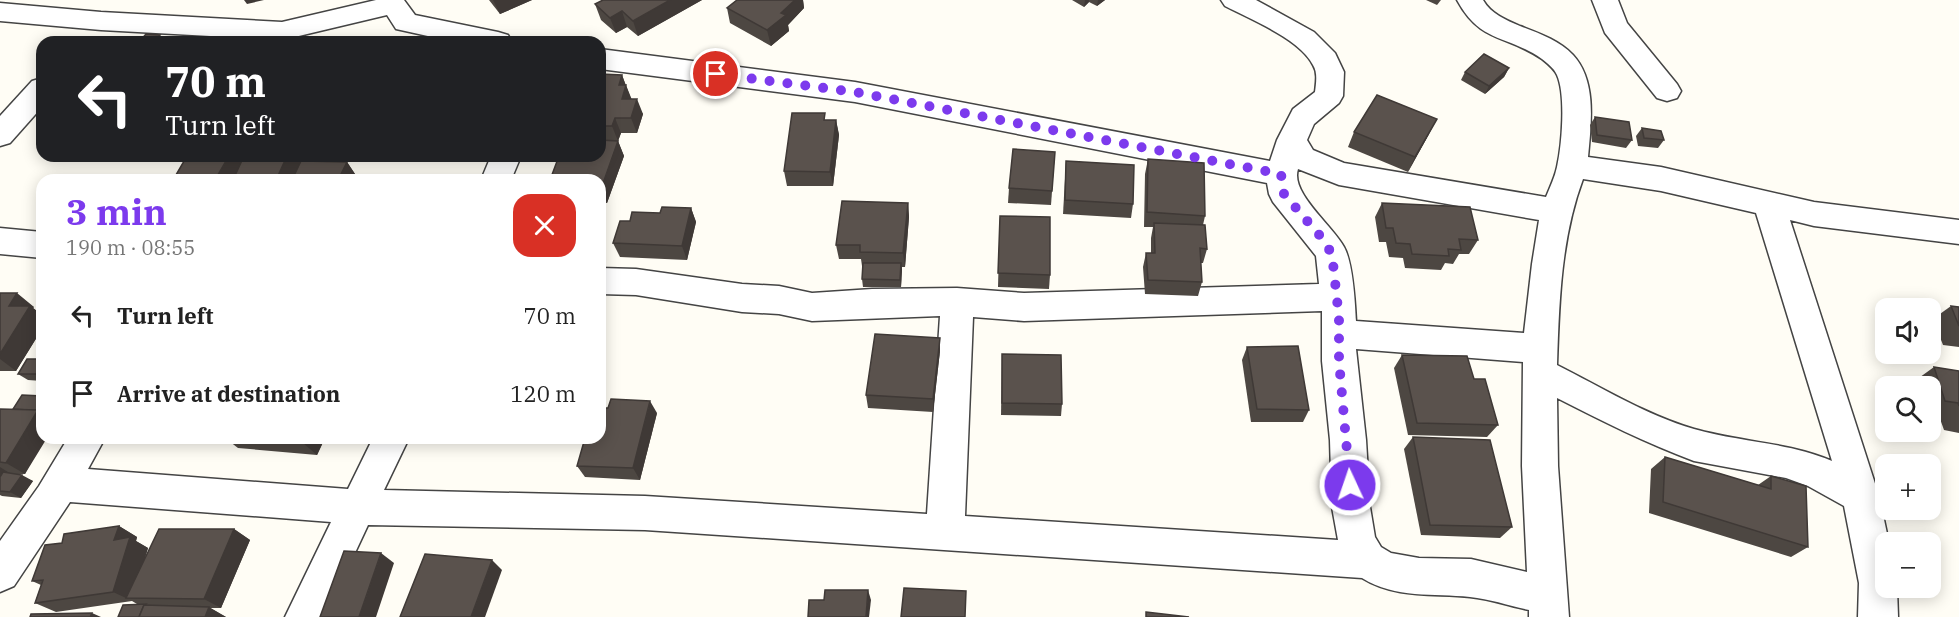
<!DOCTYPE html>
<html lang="en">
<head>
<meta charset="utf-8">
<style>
  :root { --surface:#fff; --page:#f2f2f2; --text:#222; --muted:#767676; --accent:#7c3aed }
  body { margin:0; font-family:"IBM Plex Serif",serif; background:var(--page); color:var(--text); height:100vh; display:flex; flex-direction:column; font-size:22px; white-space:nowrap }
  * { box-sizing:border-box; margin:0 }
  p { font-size:20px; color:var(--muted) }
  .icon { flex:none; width:33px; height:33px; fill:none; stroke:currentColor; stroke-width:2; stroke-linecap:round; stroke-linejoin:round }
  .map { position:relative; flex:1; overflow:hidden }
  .details { position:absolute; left:36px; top:174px; width:570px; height:270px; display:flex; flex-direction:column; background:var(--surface); border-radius:18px; box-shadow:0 3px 15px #0003 }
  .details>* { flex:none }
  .hud { position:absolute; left:36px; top:36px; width:570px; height:126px; border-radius:18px; box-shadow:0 3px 15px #0003; background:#202124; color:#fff; overflow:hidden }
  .fabs { position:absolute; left:1875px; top:298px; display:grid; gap:12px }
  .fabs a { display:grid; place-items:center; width:66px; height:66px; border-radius:12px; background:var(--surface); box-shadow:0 3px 15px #0003; font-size:30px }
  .pin { position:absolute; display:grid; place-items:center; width:51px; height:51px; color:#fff; margin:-26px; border:3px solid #fff; border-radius:50%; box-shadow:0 2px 6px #0007 }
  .me { position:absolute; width:66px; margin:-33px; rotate:357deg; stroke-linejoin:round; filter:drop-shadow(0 0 4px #0008) }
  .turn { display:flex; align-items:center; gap:21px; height:126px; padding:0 30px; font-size:27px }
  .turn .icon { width:78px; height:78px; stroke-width:2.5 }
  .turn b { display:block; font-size:42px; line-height:51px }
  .round { display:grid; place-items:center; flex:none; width:63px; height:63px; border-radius:18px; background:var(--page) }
  .headline { display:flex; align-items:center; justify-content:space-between; height:102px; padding:0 30px }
  h1 { font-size:36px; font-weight:700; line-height:45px; color:var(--accent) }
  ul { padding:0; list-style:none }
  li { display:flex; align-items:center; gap:18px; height:78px; padding:0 30px }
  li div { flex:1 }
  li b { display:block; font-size:22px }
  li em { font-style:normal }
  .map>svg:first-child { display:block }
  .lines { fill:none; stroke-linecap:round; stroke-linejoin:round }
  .minor-casing { stroke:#444; stroke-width:3 }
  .minor { fill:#fff; fill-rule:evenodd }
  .wall { fill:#4d4742 }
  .shaded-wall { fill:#3f3936 }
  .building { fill:#5a524d; stroke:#3f3936; stroke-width:1.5 }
  .route { stroke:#7c3aed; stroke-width:10; stroke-dasharray:0 18 }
</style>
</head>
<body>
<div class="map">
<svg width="1959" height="617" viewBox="0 0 1959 617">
  <rect width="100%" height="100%" fill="#fffdf5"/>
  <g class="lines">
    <g class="minor-casing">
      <g id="minor">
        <path d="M376,0H404L415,15L498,32L508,35L512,42H455L396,29L387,15L282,40L101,30L0,21V3L101,12L282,22Z"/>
        <path d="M1221,0H1256L1314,32L1335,53L1344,72L1343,96L1339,103L1314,124L1307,140L1313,150L1344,163L1546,197C1550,187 1555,177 1557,167C1562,145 1566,95 1557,75C1554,68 1547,63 1542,59C1506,34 1481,44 1457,0H1483C1491,14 1506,20 1520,26C1538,33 1559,40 1573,55C1597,81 1591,124 1588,157L1661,167L1814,202L1959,220V244L1814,226L1790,220L1879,496L1889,543H1886V588H1897L1898,617H1858L1859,583L1844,506L1808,486L1786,478L1694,461C1646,443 1602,421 1557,398L1558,466L1569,617H1529V610C1510,606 1490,599 1470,597C1433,593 1396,599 1362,578L645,530L368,525L325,617H285L331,522L70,502L14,586L0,592V541L39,486L68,438H105L88,469L348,489L373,438H409L384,490L645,496L927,514L940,316L812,321L779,314L742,312L636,295L600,294V268L636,269L742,284L779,286L812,293L872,289L957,288L1024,293L1319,284L1316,256L1273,202L1269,194L1267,183L855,102L600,69V49L855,82L1270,161L1277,140L1293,109L1315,92C1316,83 1318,73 1313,65C1300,39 1250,19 1225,6ZM1298,169L1339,185L1539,220L1532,264L1524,333L1356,321C1355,302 1353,263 1344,247C1332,225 1290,193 1298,169ZM1583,179L1661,191L1756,213L1832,461C1787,442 1739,442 1694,429C1646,415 1601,387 1557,365C1559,302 1561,238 1583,179ZM1322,311V361L1330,440L1332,507L1338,540L965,516L973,317L1024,321ZM1356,349L1523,362L1522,466L1527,572L1471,559L1419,558L1391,553L1381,547L1375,537L1370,507L1366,440Z"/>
        <path d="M1592,0H1618L1627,23L1677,84L1681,91L1677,98L1667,101L1657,98L1605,33Z"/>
        <path d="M42,78V107L10,143L0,146V116L32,81Z"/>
        <path d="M491,156H521L511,180H481Z"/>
        <path d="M0,228L42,232V258L0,254Z"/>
      </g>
    </g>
    <use href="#minor" class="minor"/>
  </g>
  <g class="wall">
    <path d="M489,0H532L500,14Z"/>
    <path d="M702,0L638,36L627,27L616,33L601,20L595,4Z"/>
    <path d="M737,0H803L804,8L788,25L789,31L771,46L730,23L727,8Z"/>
    <path d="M1072,0H1105L1097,6L1089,2L1084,7Z"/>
    <path d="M1426,0H1441L1437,5Z"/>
    <path d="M1509,68L1504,77L1485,94L1461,80L1465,72Z"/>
    <path d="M600,74L622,75L631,99L643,114L637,133H621L618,141L624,156L607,203H600Z"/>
    <path d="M1595,117L1632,140L1626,148L1592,142L1590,125Z"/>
    <path d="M826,120H836L839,135L833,186H787L784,171Z"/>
    <path d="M1642,128L1664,140L1658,148L1638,146L1636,136Z"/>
    <path d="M1354,132L1429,134L1408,172L1348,147Z"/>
    <path d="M1055,152L1051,205L1008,203L1009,188Z"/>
    <path d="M187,156H358L355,161L346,160L345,162H347L357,177Z"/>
    <path d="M1148,159L1205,216L1203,225L1207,249L1203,263H1200L1202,282L1198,296L1145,294L1143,267L1146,253H1151V238L1153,227H1144L1145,174Z"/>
    <path d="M1066,161L1133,204L1131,218L1063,214Z"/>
    <path d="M908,203L909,217L905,267H902L901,287H863L862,279L863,266H862L861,259H839L836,245Z"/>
    <path d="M1382,203L1478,240L1469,254H1459L1453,264L1445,263L1441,270L1405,268L1403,258L1389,257L1386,242H1379L1375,217Z"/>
    <path d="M691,208L696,222L687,260L620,257L613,243L630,221L660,213Z"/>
    <path d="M1000,216L1050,275L1049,289L998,287Z"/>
    <path d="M0,293L34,307L33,308L42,315V329L16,371H0Z"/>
    <path d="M1951,306L1959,307V347L1943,345L1933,319Z"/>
    <path d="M1247,347L1309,410L1303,422H1251L1242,360Z"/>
    <path d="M940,351L933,412L868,408L866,395Z"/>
    <path d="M1002,354L1062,404L1061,416L1001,415Z"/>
    <path d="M1402,355L1474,379L1498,425L1487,437L1408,435L1394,368Z"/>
    <path d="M42,359V381L28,380L18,374Z"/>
    <path d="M1934,367L1959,371V433L1944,430L1939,416L1930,414V387H1918L1916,380Z"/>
    <path d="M42,396V438L25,474H16L33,481L21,498L2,496L0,495V409H13Z"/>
    <path d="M657,413L640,480L585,477L577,466Z"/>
    <path d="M1413,437L1512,527L1500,538L1421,535L1404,449Z"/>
    <path d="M225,438H325L317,455L238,448Z"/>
    <path d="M1665,457L1758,485L1771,476L1808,547L1791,557L1649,513L1651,469Z"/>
    <path d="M119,526L137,537L136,541L148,548L145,558L234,529L250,540L221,608H210L226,617H118L137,604L132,601L56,612L35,603L41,585L32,581L62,543Z"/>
  </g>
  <g class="shaded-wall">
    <path d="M244,0H264L247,4Z"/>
    <path d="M493,0H532L500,14Z"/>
    <path d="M670,0H702L638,36L633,21Z"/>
    <path d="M795,0H803L804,8L788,25L789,31L771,46L767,30L781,13Z"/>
    <path d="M1085,0H1089V2L1084,7Z"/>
    <path d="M1098,0H1105L1097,6Z"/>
    <path d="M622,11L627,27L616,33L610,18Z"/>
    <path d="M160,35L165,42H154Z"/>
    <path d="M1509,68L1504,77L1485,94L1489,86Z"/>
    <path d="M622,75L626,86V85L632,100L622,99L619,85Z"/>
    <path d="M637,99L643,114L637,133L631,118Z"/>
    <path d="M615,118L621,133L618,141L624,156L607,203L601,189L618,141L612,126Z"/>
    <path d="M1437,119L1429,134L1408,172L1415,157Z"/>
    <path d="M836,120L839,135L833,186L830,172Z"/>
    <path d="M229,156H250L237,180H215Z"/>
    <path d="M287,156H302L304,158L294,180H276Z"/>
    <path d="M332,156H342L346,160L341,169Z"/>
    <path d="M351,156H358L355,161Z"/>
    <path d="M347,162L357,177L356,180H338Z"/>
    <path d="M908,203L909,217L905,267L903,253Z"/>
    <path d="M691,208L696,222L687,260L682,246Z"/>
    <path d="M901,263L902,270L901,287L900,280Z"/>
    <path d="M17,293L34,307L33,308L42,315V329L16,371L0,359V354L9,306Z"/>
    <path d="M940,338V351L933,412V399Z"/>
    <path d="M650,401L657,413L640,480L633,468Z"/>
    <path d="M38,410L42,413V438H47L25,474L6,463Z"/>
    <path d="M305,438H325L317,455L303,443Z"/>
    <path d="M0,467L11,474L0,491Z"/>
    <path d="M22,475L33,481L21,498L10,492Z"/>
    <path d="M119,526L137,537L136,541L148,548L133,598H126L113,592L114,540Z"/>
    <path d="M234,529L250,540L221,608L204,599Z"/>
    <path d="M381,553L394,563L376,617H359Z"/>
    <path d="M492,560L502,570L485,617H471Z"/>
    <path d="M868,590L871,600L869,617H866Z"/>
    <path d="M209,607L226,617H205Z"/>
    <path d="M92,613L101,617H90Z"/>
  </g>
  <g class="building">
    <path d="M603,0H670L633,21L622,11L610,18L595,4Z"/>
    <path d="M737,0H795L781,13L786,15L767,30L727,8Z"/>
    <path d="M146,34L160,35L154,42H139Z"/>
    <path d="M1484,54L1509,68L1489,86L1465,72Z"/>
    <path d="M600,74L622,75L619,85H626L622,99H637L631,118H615L612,126H600Z"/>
    <path d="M1377,95L1437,119L1415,157L1354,132Z"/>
    <path d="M792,113H825L824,120H836L830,172L784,171Z"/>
    <path d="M1595,117L1629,122L1632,140L1597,135Z"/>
    <path d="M1642,128L1661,131L1664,140L1644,138Z"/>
    <path d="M600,140L618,141L601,189L600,180H550L559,156H600Z"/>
    <path d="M1013,149L1055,152L1052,191L1009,188Z"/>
    <path d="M187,156H229L215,180H173Z"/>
    <path d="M244,156H287L276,180H233Z"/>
    <path d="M1148,159L1204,163L1205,216L1147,212Z"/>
    <path d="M301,161L347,162L338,180H292Z"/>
    <path d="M1066,161L1134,165L1133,204L1065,200Z"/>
    <path d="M842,201L908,203L903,253L860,252V245H836Z"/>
    <path d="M1382,203L1470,207L1478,240L1459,239L1461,250L1448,249L1449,256L1412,254L1410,244L1396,243L1393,228H1386Z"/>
    <path d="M662,207L691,208L682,246L613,243L620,221H630L632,212L660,213Z"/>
    <path d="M1000,216L1050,217V275L998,273Z"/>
    <path d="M1154,223L1205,225L1207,249L1200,248L1202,282L1148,280L1146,253H1155Z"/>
    <path d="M863,263H901L900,280L862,279Z"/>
    <path d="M0,293H17L9,306H30L0,354Z"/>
    <path d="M1951,306L1959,307V326Z"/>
    <path d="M875,334L940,338L933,399L866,395Z"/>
    <path d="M1298,346L1309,410L1257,409L1247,347Z"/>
    <path d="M1002,354L1061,355L1062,404L1002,403Z"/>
    <path d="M1402,355L1467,356L1474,379H1485L1498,425L1417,423Z"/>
    <path d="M27,359H42V374H18Z"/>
    <path d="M1934,367L1959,371V406L1958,403L1945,401Z"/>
    <path d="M22,395L42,396V411L13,409Z"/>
    <path d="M611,399L650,401L633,468L577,466L585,438H600V408H608Z"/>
    <path d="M0,409L38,410L6,463L0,462Z"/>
    <path d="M1413,437L1490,440L1512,527L1430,525Z"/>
    <path d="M247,438H305L303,443Z"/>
    <path d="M1665,457L1771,489V476L1806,486L1808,547L1663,502Z"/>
    <path d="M3,472L22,475L10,492L0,491V477Z"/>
    <path d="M119,526L114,540L130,537L113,592L35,603L43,580L32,581L45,545L62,543L64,534Z"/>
    <path d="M159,529H234L204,599L126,598Z"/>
    <path d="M344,551L381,553L359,617H320Z"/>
    <path d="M425,554L492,560L471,617H400Z"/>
    <path d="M904,588L966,591L965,617H901Z"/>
    <path d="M825,590H868L866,617H808L809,600H824Z"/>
    <path d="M146,604L145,605H144L139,617H118L123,605Z"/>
    <path d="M144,605L209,607L205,617H139Z"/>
    <path d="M1146,612L1189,617H1146Z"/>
    <path d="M92,613L90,617H30L31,614Z"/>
  </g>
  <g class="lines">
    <path class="route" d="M716,74L855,92L1281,174L1284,194L1321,237L1332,254L1339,318V361L1350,485"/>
  </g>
</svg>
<div class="fabs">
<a><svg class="icon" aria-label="sound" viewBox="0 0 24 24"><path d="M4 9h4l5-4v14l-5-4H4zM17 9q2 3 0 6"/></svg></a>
<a><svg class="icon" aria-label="search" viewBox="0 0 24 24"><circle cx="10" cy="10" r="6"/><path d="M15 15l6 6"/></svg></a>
<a>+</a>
<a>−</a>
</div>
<div class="pin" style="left:716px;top:74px;background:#d93025"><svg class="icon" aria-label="arrive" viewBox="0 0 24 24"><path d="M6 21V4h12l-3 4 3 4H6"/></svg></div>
<svg class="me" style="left:1350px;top:485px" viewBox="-20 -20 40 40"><circle r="17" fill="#7c3aed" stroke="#fff" stroke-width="3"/><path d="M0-11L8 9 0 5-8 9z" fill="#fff"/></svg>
<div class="hud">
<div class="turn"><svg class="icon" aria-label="left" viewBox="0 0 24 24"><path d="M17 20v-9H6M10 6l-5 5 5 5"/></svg><div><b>70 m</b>Turn left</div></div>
</div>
<section class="details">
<div class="headline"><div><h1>3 min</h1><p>190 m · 08:55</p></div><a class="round" style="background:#d93025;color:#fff"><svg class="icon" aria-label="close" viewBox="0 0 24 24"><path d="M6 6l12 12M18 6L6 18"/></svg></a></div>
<ul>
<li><svg class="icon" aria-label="left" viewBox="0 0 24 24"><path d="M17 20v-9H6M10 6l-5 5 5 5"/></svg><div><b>Turn left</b></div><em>70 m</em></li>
<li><svg class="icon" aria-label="arrive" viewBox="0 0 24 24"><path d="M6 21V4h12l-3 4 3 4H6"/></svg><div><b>Arrive at destination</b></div><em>120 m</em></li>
</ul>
</section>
</div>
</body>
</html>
